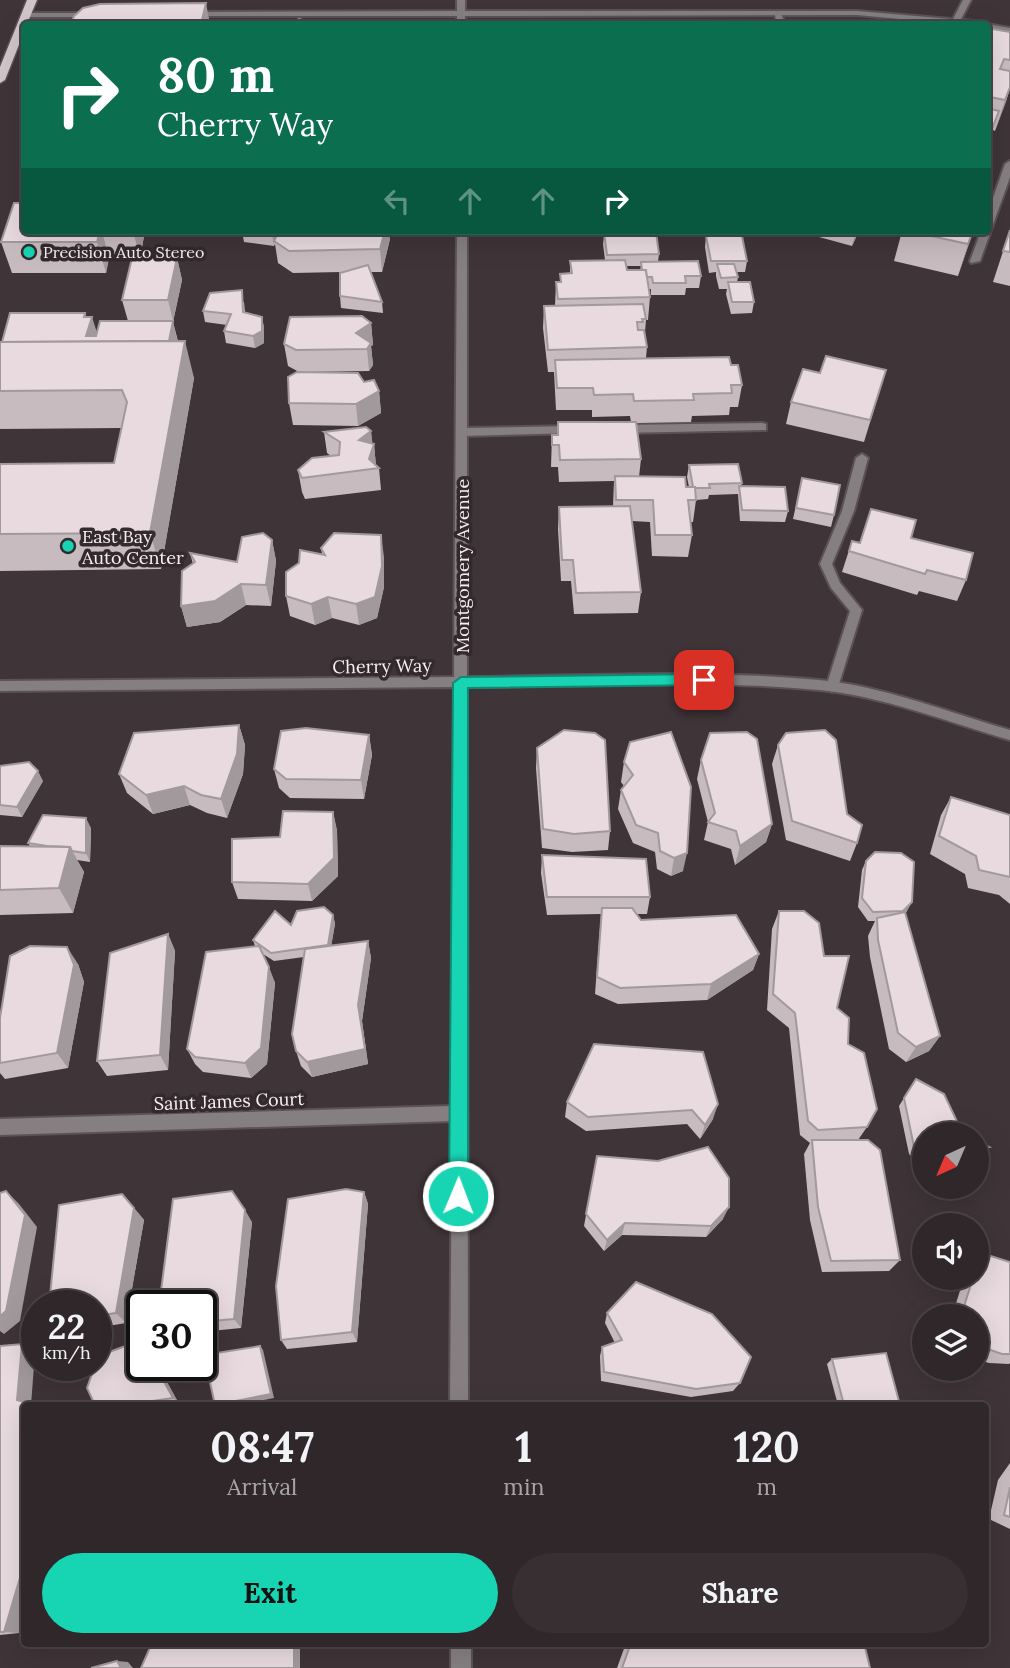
<!DOCTYPE html>
<html lang="en">
<head>
<meta charset="utf-8">
<style>
  :root { --surface:#2f272a; --page:#372f32; --text:#f1f3f6; --muted:#a7a5a8; --line:#4a4447; --accent:#17d5b3 }
  body { margin:0; font-family:Lora,serif; background:var(--page); color:var(--text); height:100vh; display:flex; flex-direction:column; font-size:26px; white-space:nowrap }
  * { box-sizing:border-box; margin:0 }
  p { font-size:23px; color:var(--muted) }
  .icon { flex:none; width:38px; height:38px; fill:none; stroke:currentColor; stroke-width:2; stroke-linecap:round; stroke-linejoin:round }
  .map { position:relative; flex:1; overflow:hidden }
  .panel { position:absolute; left:21px; top:1402px; width:968px; height:245px; display:flex; flex-direction:column; background:var(--surface); border-radius:7px; box-shadow:0 7px 28px #0002,0 0 0 2px var(--line) }
  .panel>* { flex:none }
  .hud { position:absolute; left:21px; top:21px; width:970px; height:214px; border-radius:7px; box-shadow:0 7px 28px #0002,0 0 0 2px var(--line); background:#0b6e4f; color:#fff; overflow:hidden }
  .needle { width:46px; rotate:224deg }
  .controls { position:absolute; left:912px; top:1122px; display:grid; gap:14px }
  .controls a { display:grid; place-items:center; width:77px; height:77px; border-radius:50%; background:var(--surface); box-shadow:0 7px 28px #0002,0 0 0 2px var(--line); font-size:35px }
  .speed { position:absolute; left:21px; top:1290px; display:flex; gap:14px; font-size:35px; font-weight:700; text-align:center }
  .speed>* { display:grid; place-content:center; width:91px; height:91px; border-radius:50%; background:var(--surface); box-shadow:0 7px 28px #0002,0 0 0 2px var(--line); line-height:1 }
  .speed small { font-size:18px; font-weight:400 }
  .speed .limit { border:4px solid #111; border-radius:10px; background:#fff; color:#111 }
  .pin { position:absolute; display:grid; place-items:center; width:60px; height:60px; color:#fff; margin:-30px; border-radius:14px; box-shadow:0 4px 10px #0006 }
  .me { position:absolute; width:77px; margin:-38px; rotate:1deg; stroke-linejoin:round; filter:drop-shadow(0 0 5px #0008) }
  .turn { display:flex; align-items:center; gap:24px; height:147px; padding:0 21px; font-size:32px }
  .turn .icon { width:91px; height:91px; stroke-width:2.5 }
  .turn b { display:block; font-size:49px; line-height:60px }
  .lanes { display:flex; align-items:center; height:66px; padding:0 21px; background:#0003; justify-content:center; gap:35px; direction:ltr }
  .lanes .off { opacity:.35 }
  .eta { display:flex; justify-content:space-evenly; align-items:center; height:119px; text-align:center }
  .eta b { font-size:42px; font-weight:700; line-height:49px }
  .action { display:flex; gap:14px; margin-top:auto; padding:14px 21px }
  .action a { flex:1; height:80px; border-radius:42px; background:var(--accent); color:#111; font-size:28px; font-weight:700; line-height:80px; text-align:center }
  .action a+a { background:var(--page); color:var(--text) }
  .map>svg:first-child { display:block }
  .lines { fill:none; stroke-linecap:round; stroke-linejoin:round }
  .service-casing { stroke:#5c5256; stroke-width:4 }
  .minor-casing { stroke:#5c5256; stroke-width:4 }
  .primary-casing { stroke:#5c5256; stroke-width:3 }
  .service { fill:#857f81; fill-rule:evenodd }
  .minor { fill:#857f81; fill-rule:evenodd }
  .primary { fill:#d1c6ca; fill-rule:evenodd }
  .wall { fill:#c8bbc0; fill-rule:evenodd }
  .shaded-wall { fill:#a2999c }
  .building { fill:#e8dadf; stroke:#a2999c; stroke-width:2 }
  .route { fill:#17d5b3; stroke:#0f8a74; stroke-width:2 }
  .poi-dot { fill:#17d5b3; stroke:#342a2e; stroke-width:2.5 }
  .labels { text-anchor:middle; dominant-baseline:central; stroke-width:7; stroke-linejoin:round; paint-order:stroke }
  .far-poi-label { font-size:16px; fill:#f7f0f2; stroke:#342a2e; text-anchor:start }
  .poi-label { font-size:18px; fill:#f7f0f2; stroke:#342a2e; text-anchor:start }
  .street-label { font-size:18px; fill:#f7f0f2; stroke:#342a2e }
</style>
</head>
<body>
<div class="map">
<svg width="1010" height="1668" viewBox="0 0 1010 1668">
  <rect width="100%" height="100%" fill="#3f3438"/>
  <g class="lines">
    <g class="service-casing">
      <g id="service">
        <path d="M963,0H971L959,23H953L952,21Z"/>
        <path d="M774,11H780L785,24H777Z"/>
        <path d="M1010,161V177L980,261L971,263L970,261L981,231H987V215L1005,164Z"/>
        <path d="M762,423L766,424V430L621,433L615,429L621,425Z"/>
        <path d="M576,426L582,430L580,433L462,436L456,432L462,428Z"/>
        <path d="M862,454L868,458L854,511L832,564L840,583L862,610L838,687L832,692L826,687L850,611L831,588L820,564L842,511L856,458Z"/>
      </g>
    </g>
    <g class="minor-casing">
      <g id="minor">
        <path d="M457,0H465V11H857L975,21L979,24H954L857,15L465,16V24H457V16H189L185,14L189,12L457,11Z"/>
        <path d="M23,13H92L96,15L92,17H23Z"/>
        <path d="M987,24L1010,28V34L987,30Z"/>
        <path d="M457,231H467V677C584,676 703,669 819,680C879,685 951,713 1010,730V740C951,723 879,695 819,690C703,679 584,686 467,687L468,1405H450L452,1121L0,1135V1119L452,1106L454,687L0,691V681L454,677Z"/>
        <rect x="451" y="1643" width="20" height="25"/>
      </g>
    </g>
    <g class="primary-casing">
      <path id="primary" d="M27,0H37L27,24H24V32L5,80L0,83V67Z"/>
    </g>
    <use href="#service" class="service"/>
    <use href="#minor" class="minor"/>
    <use href="#primary" class="primary"/>
  </g>
  <g class="wall">
    <path d="M987,28L1010,32V89L995,131L993,130L987,147Z"/>
    <path d="M1010,230V286L993,282Z"/>
    <path d="M24,231H145L140,258H177L182,280L173,322L178,341L194,378L161,569L0,571V464L114,463L122,428L0,429V342L85,313L86,317L97,333L128,321L122,300L132,258H109L106,273H12L1,242Z"/>
    <path d="M242,231H277L276,237L390,239L382,272H371L382,302L383,313L341,308L340,296L341,272L293,273L278,263L275,244L274,246L244,242Z"/>
    <path d="M553,231H646L659,254L658,262L701,276L699,288H686L685,295H651V289H649L650,297L648,320H646L645,332L647,347L646,358L731,365L742,385L738,407H730L729,415L692,416L691,422L637,423L641,459L639,477L689,487L687,477L689,465L742,483L741,486L788,511L785,522L740,521L738,494L709,495L708,499L696,500L693,522H690L692,535L688,557L652,556L650,522L632,521L641,592L638,613L574,614L571,581H561L558,529L559,507H613L614,481L559,482L558,467H551L552,435H557L558,422H631L630,416L592,417V410H556L554,372H548L543,328L544,306H555L556,282H560V274H570V261L605,260L603,244L604,236H566L565,233H553ZM626,266H641L640,270H627Z"/>
    <path d="M797,231H859L852,246Z"/>
    <path d="M895,231H973L958,276L894,261L901,235L894,234Z"/>
    <path d="M706,236L747,261L745,272H736L738,277L737,282L754,302L752,313L731,314L726,294L727,289H719L716,276V272L709,273L705,247Z"/>
    <path d="M244,302L245,312L262,317L264,328V343L255,348L226,343L224,331L227,325L205,322L203,311Z"/>
    <path d="M371,323L373,345L371,346L373,365L369,371L303,372L364,382L379,391L381,413L358,426L293,425L289,403L299,372L288,366L284,344Z"/>
    <path d="M886,370L864,442L786,424L791,402L820,373Z"/>
    <path d="M371,431L372,444H374L376,466L379,468L381,490L305,499L302,492L298,470L331,456L327,453L324,432Z"/>
    <path d="M802,478L834,515L831,527L793,519Z"/>
    <path d="M911,538L966,580L957,601L919,591L917,595L842,572L852,541L860,543Z"/>
    <path d="M272,540L276,561L271,606L246,605L220,622L187,627L181,606L193,564L190,553L237,562Z"/>
    <path d="M321,548L384,557V587L377,618L359,625L332,618L315,625L290,616L286,596L322,554Z"/>
    <path d="M239,725L245,745L243,774L227,818L207,813L190,805L153,814L127,793L119,774Z"/>
    <path d="M369,735L372,755L364,799L290,798L279,788L274,769Z"/>
    <path d="M630,742L683,871L671,876L657,869L655,852L633,843L618,809L621,790L624,786L621,782L624,762Z"/>
    <path d="M778,745L857,843L850,861L786,840L772,764Z"/>
    <path d="M537,748L610,831L608,850L572,852L542,848L536,768Z"/>
    <path d="M701,760L772,824L766,842L735,865L731,849L704,840L708,822L697,779Z"/>
    <path d="M0,766L43,781L22,817L0,815Z"/>
    <path d="M951,797L1010,815V904L999,895L968,888L965,874L930,854L941,815Z"/>
    <path d="M333,812L337,831L338,876L312,901L238,899L232,882L280,837Z"/>
    <path d="M91,828L90,862L77,860L84,872L73,913L0,915V846H30L28,843Z"/>
    <path d="M542,855L650,897L647,914H637L641,920L759,954L753,970L707,1000L618,1004L595,994L601,914L547,915L541,873Z"/>
    <path d="M866,861L907,911L905,914L940,1036L929,1051L906,1062L889,1049L870,957L868,936L875,921H868L858,907L862,870Z"/>
    <path d="M779,911L824,956L848,1044L867,1127L858,1140L900,1260L889,1271L822,1272L810,1220L804,1154L810,1143L800,1135L789,1028L767,1010L772,929Z"/>
    <path d="M333,915L335,924L331,946L368,941L371,958L362,1021L368,1064L312,1077L301,1066L296,1051L304,957L274,961L263,954L275,983L267,1064L251,1078L203,1072L195,1064L187,1049L255,946L253,940L291,925Z"/>
    <path d="M168,934L175,951L168,1070L107,1076L97,1061Z"/>
    <path d="M78,964L84,982L68,1068L5,1079L0,1073V1018Z"/>
    <path d="M594,1044L713,1119L700,1139L687,1124L586,1131L565,1117L567,1102Z"/>
    <path d="M916,1079L924,1134V1166H922L909,1154L899,1106Z"/>
    <path d="M597,1156L723,1219L706,1237L622,1235L604,1251L584,1226Z"/>
    <path d="M364,1192L368,1204L357,1342L287,1349L281,1340Z"/>
    <path d="M134,1208L144,1220L126,1323L96,1328V1306Z"/>
    <path d="M252,1222L241,1328L201,1332V1306Z"/>
    <path d="M981,1253L1010,1262V1363L1009,1364L989,1363L976,1359V1316H952L964,1278H976V1257Z"/>
    <path d="M607,1313L740,1383L733,1391L691,1397L601,1381L600,1356L602,1347L615,1343L605,1323Z"/>
    <path d="M142,1340L178,1402L158,1405H95Z"/>
    <path d="M22,1344L35,1353L24,1405V1615L19,1633L0,1635V1346Z"/>
    <path d="M832,1359L900,1405H838L827,1364Z"/>
    <path d="M1010,1463V1529L989,1519L998,1480Z"/>
    <path d="M626,1643H864L870,1668H617Z"/>
  </g>
  <g class="shaded-wall">
    <path d="M206,3L210,24H201Z"/>
    <path d="M1010,87L1006,102L995,131L1005,100Z"/>
    <path d="M999,111L987,147L988,139Z"/>
    <path d="M100,231H102L109,258L106,273L97,242Z"/>
    <path d="M133,231H145L140,258Z"/>
    <path d="M273,231H277L275,242L274,241V246L272,234Z"/>
    <path d="M385,231H389L390,239L382,272L380,249Z"/>
    <path d="M856,231H859L852,246Z"/>
    <path d="M973,231L968,247L958,276L968,244Z"/>
    <path d="M177,258L182,280L173,322L178,343L166,355L173,321L168,300Z"/>
    <path d="M85,313L89,327L92,317L99,339L86,336L84,317Z"/>
    <path d="M262,317L264,328V343L255,348L253,336Z"/>
    <path d="M371,323L373,345L371,346L373,365L369,371L367,349L356,333Z"/>
    <path d="M185,341L194,378L161,569L150,533Z"/>
    <path d="M379,391L381,413L358,426L356,404Z"/>
    <path d="M371,431L373,448L374,444L376,466L370,469L359,440Z"/>
    <path d="M381,535L384,557V587L377,618L359,625L356,604Z"/>
    <path d="M272,540L276,561L271,606L266,585Z"/>
    <path d="M241,584L246,605L220,622L187,627L181,606Z"/>
    <path d="M328,597L332,618L315,625L311,604Z"/>
    <path d="M239,725L245,745L243,774L227,818L221,799Z"/>
    <path d="M369,735L372,755L364,799L361,780Z"/>
    <path d="M38,771L43,781L22,817L17,807Z"/>
    <path d="M184,786L190,805L153,814L146,795Z"/>
    <path d="M333,812L337,831L338,876L312,901L308,884Z"/>
    <path d="M86,818L91,828L90,862L86,853Z"/>
    <path d="M772,824L766,842L735,865L740,846Z"/>
    <path d="M70,847L84,872L73,913L59,888Z"/>
    <path d="M687,853L683,871L671,876L674,858Z"/>
    <path d="M912,902L907,911L898,921L903,911Z"/>
    <path d="M333,915L335,924L330,953L328,945Z"/>
    <path d="M168,934L175,951L168,1070L160,1055Z"/>
    <path d="M368,941L371,958L362,1021L368,1064L312,1077L307,1062L358,1005Z"/>
    <path d="M67,947L78,964L84,982L68,1068L57,1053Z"/>
    <path d="M759,954L753,970L707,1000L711,984Z"/>
    <path d="M269,967L275,983L267,1064L251,1078L245,1063Z"/>
    <path d="M940,1036L929,1051L906,1062L916,1047Z"/>
    <path d="M718,1104L713,1119L700,1139L705,1125Z"/>
    <path d="M989,1147L983,1154L976,1155V1149Z"/>
    <path d="M6,1191L19,1204L37,1227L20,1321L4,1334L0,1331V1316Z"/>
    <path d="M364,1192L368,1204L357,1342L352,1332Z"/>
    <path d="M729,1207L723,1219L706,1237L711,1226Z"/>
    <path d="M134,1208L144,1220L126,1323L116,1313Z"/>
    <path d="M245,1210L252,1222L241,1328L234,1319Z"/>
    <path d="M625,1223L622,1235L604,1251L607,1240Z"/>
    <path d="M22,1344L35,1353L31,1405L17,1400Z"/>
    <path d="M260,1346L263,1350L274,1398L240,1405H217Z"/>
    <path d="M155,1365H158L178,1402L173,1398Z"/>
    <path d="M24,1564V1615L19,1633L4,1632Z"/>
    <path d="M286,1643H290L300,1648V1668H294Z"/>
    <path d="M117,1661L128,1662L133,1668H121Z"/>
  </g>
  <g class="building">
    <path d="M206,3L201,24H71L74,16L83,8L100,4Z"/>
    <path d="M299,19L310,22L333,21L334,24H269L270,22H293Z"/>
    <path d="M362,22H398L403,24H359Z"/>
    <rect x="723" y="22" width="46" height="2"/>
    <path d="M898,22H940L941,24H898Z"/>
    <path d="M987,28L1010,32V60L1004,59L1000,69L1010,71V87L1005,100L990,97L987,105Z"/>
    <path d="M987,108L999,111L988,139H987Z"/>
    <path d="M14,203H24V231H100L97,242H1Z"/>
    <path d="M1010,230V252L1003,251Z"/>
    <path d="M249,231H273L272,234Z"/>
    <path d="M279,231H385L380,249L289,251L274,241Z"/>
    <path d="M908,231H973L968,244Z"/>
    <path d="M604,232H656L659,254L607,255Z"/>
    <path d="M706,236H742L747,261H711Z"/>
    <path d="M132,258H177L168,300H122Z"/>
    <path d="M625,260L627,270H646L650,297L558,299L556,282H561L560,274L572,273L570,261Z"/>
    <path d="M698,261L701,276H685L686,283H653L652,277H647L646,270H642L641,262Z"/>
    <path d="M717,264H734L738,277L721,278Z"/>
    <path d="M368,265L382,302L340,296V273Z"/>
    <path d="M728,282H750L754,302H732Z"/>
    <path d="M242,290L243,312L262,317V331L253,336L224,331L231,314L203,311L210,293Z"/>
    <path d="M643,304L646,319H642L643,322H637L638,330H644L647,347L548,350L544,306Z"/>
    <path d="M10,313H85L84,317H92L86,336H96L100,321H173L169,341L2,342Z"/>
    <path d="M362,316L371,323L356,333L371,343L367,349L296,350L284,344L290,317Z"/>
    <path d="M185,341L150,533L0,534V464L114,463L127,402L122,390L0,391V342Z"/>
    <path d="M826,356L886,370L870,420L791,402L803,369L820,373Z"/>
    <path d="M729,357L731,365H738L742,385H731L732,393L693,394L694,400L634,401L633,394L594,395L593,388H557L555,360Z"/>
    <path d="M297,372L358,373L364,382L374,380L379,391L356,404L289,403L288,377Z"/>
    <path d="M558,422H636L641,459L560,460L559,445H552V435H558Z"/>
    <path d="M366,427L371,431L359,440L374,444L369,459L379,468L302,478L298,470L312,458L339,455L340,442L324,432Z"/>
    <path d="M738,464L742,483L709,484L710,488H696L695,487H693L689,465Z"/>
    <path d="M615,476L685,477L686,487H695L696,500H688L692,535H655L653,500H616Z"/>
    <path d="M802,478L840,485L834,515L796,508Z"/>
    <path d="M739,486L785,487L788,511L742,510Z"/>
    <path d="M630,506L641,592L576,593L573,560H562L559,507Z"/>
    <path d="M871,509L916,520L911,538L973,553L966,580L927,570L925,574L849,551L852,541L860,543Z"/>
    <path d="M263,533L272,540L266,585L241,584L215,601L181,606L182,571L195,562L190,553L237,562L242,537Z"/>
    <path d="M334,533L381,535L382,566L375,597L356,604L328,597L311,604L286,596V572L299,563L300,550L325,555L321,548Z"/>
    <path d="M239,725L237,754L221,799L201,795L184,786L146,795L119,774L134,733Z"/>
    <path d="M306,728L369,735L361,780L286,779L274,769L281,731Z"/>
    <path d="M564,730L595,733L605,740L610,831L574,834L543,829L537,748Z"/>
    <path d="M825,730L836,740L847,814L862,825L857,843L792,821L778,745L786,733Z"/>
    <path d="M671,732L691,787L687,853L674,858L660,851L658,833L636,825L621,790L633,775L624,762L630,742Z"/>
    <path d="M747,732L757,739L772,824L740,846L736,831L708,822L715,813L701,760L710,733Z"/>
    <path d="M29,762L38,771L17,807L0,805V766Z"/>
    <path d="M951,797L1010,815V877L979,870L976,856L939,836Z"/>
    <path d="M283,811L333,812L334,858L308,884L232,882V839L280,837Z"/>
    <path d="M43,815L86,818V853L72,851L70,847L47,846L28,843Z"/>
    <path d="M0,846L70,847L59,888L0,890Z"/>
    <path d="M875,852L901,853L914,862L912,902L903,911L873,912L862,898L866,861Z"/>
    <path d="M542,855L646,859L650,897H547Z"/>
    <path d="M324,907L333,915L328,945L271,953L253,940L275,911L291,925L297,911Z"/>
    <path d="M602,908H632L641,920L736,915L759,954L711,984L620,988L597,977Z"/>
    <path d="M779,911H804L819,923L824,956H849L837,1008L849,1018L848,1044L864,1053L877,1109L867,1127L818,1130L808,1121L795,1013L773,994Z"/>
    <path d="M905,912L940,1036L916,1047L898,1033L878,940L877,918Z"/>
    <path d="M168,934L160,1055L97,1061L110,953Z"/>
    <path d="M368,941L358,1005L365,1049L307,1062L296,1051L292,1034L305,949Z"/>
    <path d="M30,946L67,947L74,965L57,1053L0,1063V1018L10,956Z"/>
    <path d="M259,946L269,967L261,1048L245,1063L195,1057L187,1049L206,952Z"/>
    <path d="M594,1044L703,1052L718,1104L705,1125L692,1110L588,1117L567,1102Z"/>
    <path d="M916,1079L944,1094L962,1132L965,1134H924V1156L914,1147L904,1098Z"/>
    <path d="M812,1140H868L880,1150L900,1260L831,1261L818,1207Z"/>
    <path d="M976,1140L989,1147L976,1149Z"/>
    <path d="M708,1147L729,1178V1207L711,1226L625,1223L607,1240L586,1214L597,1156L658,1161Z"/>
    <path d="M346,1189L364,1192L352,1332L281,1340L276,1286L288,1199Z"/>
    <path d="M6,1191L25,1215L6,1311L0,1316V1193Z"/>
    <path d="M232,1191L245,1210L234,1319L201,1322V1306H159L173,1199Z"/>
    <path d="M122,1194L134,1208L116,1313L96,1316V1306H49L59,1205Z"/>
    <path d="M981,1253L1010,1262V1354H1002L976,1345V1316H961L973,1278H976V1267Z"/>
    <path d="M636,1282L712,1314L751,1357L740,1383L696,1389L604,1372L602,1347L622,1340L607,1313Z"/>
    <path d="M142,1340V1365H155L173,1398L125,1405H95L87,1388L95,1365H96L98,1356Z"/>
    <path d="M22,1344L17,1400L35,1405H24V1564L4,1632H0V1346Z"/>
    <path d="M260,1346L271,1394L215,1405L204,1355Z"/>
    <path d="M886,1353L900,1405H844L832,1359Z"/>
    <path d="M1010,1487V1517L1004,1515Z"/>
    <path d="M152,1643H286L294,1647V1668H141Z"/>
    <path d="M631,1643H864L870,1668H622Z"/>
    <path d="M117,1661L121,1668H91Z"/>
  </g>
  <path class="route" d="M704,674L712,680L704,685L468,688V1196L465,1202L458,1205L452,1202L449,1196L453,683L461,677Z"/>
  <g class="poi-dot">
    <circle cx="29" cy="252" r="7"/>
    <circle cx="68" cy="546" r="7"/>
  </g>
  <g class="labels">
    <g class="far-poi-label">
      <text x="43" y="252">Precision Auto Stereo</text>
    </g>
    <g class="poi-label">
      <text x="82" y="536">East Bay<tspan x="82" dy="21">Auto Center</tspan></text>
    </g>
    <g class="street-label">
      <text transform="translate(462 566) rotate(-90)">Montgomery Avenue</text>
      <text transform="translate(382 666) rotate(-1)">Cherry Way</text>
      <text transform="translate(229 1101) rotate(-2)">Saint James Court</text>
    </g>
  </g>
</svg>
<div class="controls">
<a><svg class="needle" viewBox="-14 -14 28 28"><path d="M0-13l5 13h-10z" fill="#e53935"/><path d="M0 13l5-13h-10z" fill="#a7a5a8"/></svg></a>
<a><svg class="icon" aria-label="sound" viewBox="0 0 24 24"><path d="M4 9h4l5-4v14l-5-4H4zM17 9q2 3 0 6"/></svg></a>
<a><svg class="icon" aria-label="layers" viewBox="0 0 24 24"><path d="M12 4l9 5-9 5-9-5zM3 14l9 5 9-5"/></svg></a>
</div>
<div class="speed"><div>22<small>km/h</small></div><div class="limit">30</div></div>
<div class="pin" style="left:704px;top:680px;background:#d93025"><svg class="icon" aria-label="arrive" viewBox="0 0 24 24"><path d="M6 21V4h12l-3 4 3 4H6"/></svg></div>
<svg class="me" style="left:458px;top:1196px" viewBox="-20 -20 40 40"><circle r="17" fill="#17d5b3" stroke="#fff" stroke-width="3"/><path d="M0-11L8 9 0 5-8 9z" fill="#fff"/></svg>
<div class="hud">
<div class="turn"><svg class="icon" aria-label="right" viewBox="0 0 24 24"><path d="M7 20v-9h11M14 6l5 5-5 5"/></svg><div><b>80 m</b>Cherry Way</div></div>
<div class="lanes"><svg class="icon off" aria-label="left" viewBox="0 0 24 24"><path d="M17 20v-9H6M10 6l-5 5 5 5"/></svg><svg class="icon off" aria-label="ahead" viewBox="0 0 24 24"><path d="M12 20V5M6 11l6-6 6 6"/></svg><svg class="icon off" aria-label="ahead" viewBox="0 0 24 24"><path d="M12 20V5M6 11l6-6 6 6"/></svg><svg class="icon" aria-label="right" viewBox="0 0 24 24"><path d="M7 20v-9h11M14 6l5 5-5 5"/></svg></div>
</div>
<section class="panel">
<div class="eta">
<div><b>08:47</b><p>Arrival</p></div>
<div><b>1</b><p>min</p></div>
<div><b>120</b><p>m</p></div>
</div>
<div class="action"><a>Exit</a><a>Share</a></div>
</section>
</div>
</body>
</html>
